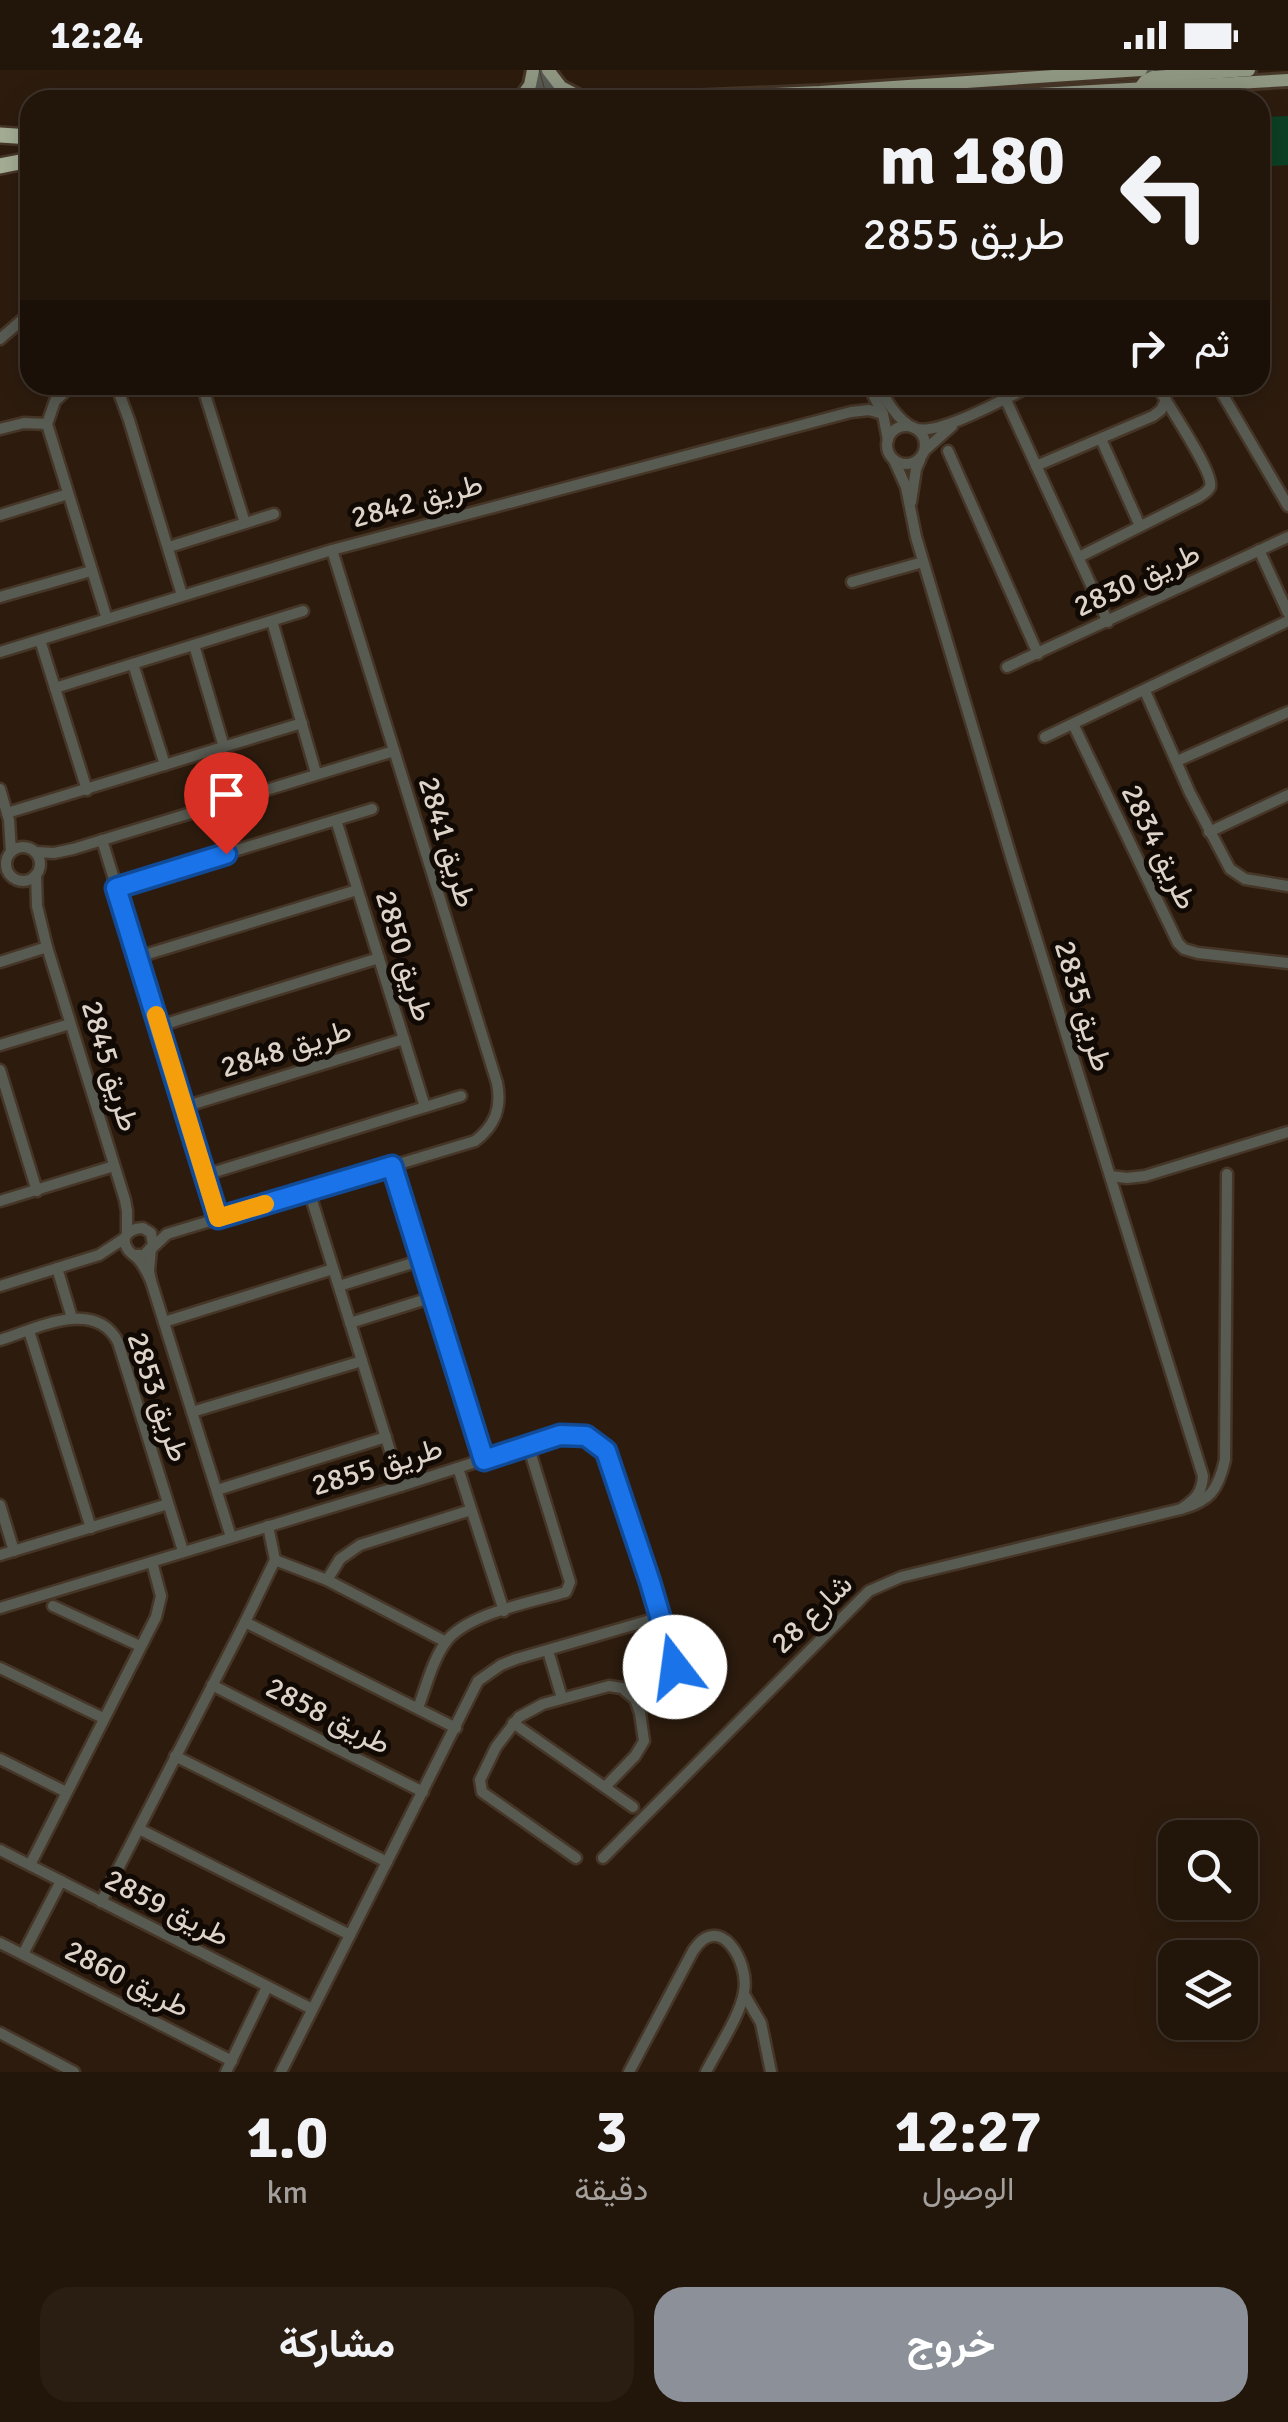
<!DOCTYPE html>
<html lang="ar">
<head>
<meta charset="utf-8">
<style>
  :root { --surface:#22150a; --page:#2a1e13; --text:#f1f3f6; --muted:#a29f9c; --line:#3f342b; --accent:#8c9099 }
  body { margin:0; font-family:Signika,Vazirmatn,sans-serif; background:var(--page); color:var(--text); direction:rtl; height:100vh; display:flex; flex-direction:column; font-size:38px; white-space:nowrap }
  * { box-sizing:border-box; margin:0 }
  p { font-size:32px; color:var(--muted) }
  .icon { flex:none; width:55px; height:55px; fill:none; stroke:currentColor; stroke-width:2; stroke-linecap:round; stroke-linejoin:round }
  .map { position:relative; height:2002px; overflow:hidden; direction:ltr }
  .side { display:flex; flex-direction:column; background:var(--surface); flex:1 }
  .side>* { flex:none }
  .hud { position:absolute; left:20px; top:20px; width:1250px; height:305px; border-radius:30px; box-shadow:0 5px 25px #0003,0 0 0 2px var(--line); direction:rtl; background:#22150a; color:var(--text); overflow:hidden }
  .tools { position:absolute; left:1158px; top:1750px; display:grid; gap:20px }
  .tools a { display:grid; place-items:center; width:100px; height:100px; border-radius:20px; background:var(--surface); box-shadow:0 5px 25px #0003,0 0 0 2px var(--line); font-size:50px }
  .pin { position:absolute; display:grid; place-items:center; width:85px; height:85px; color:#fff; margin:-102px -42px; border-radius:50% 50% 50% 0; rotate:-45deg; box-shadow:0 0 10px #0007 }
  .pin .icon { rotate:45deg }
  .me { position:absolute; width:110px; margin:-55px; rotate:345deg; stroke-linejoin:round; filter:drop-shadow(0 0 8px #0008) }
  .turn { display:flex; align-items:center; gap:35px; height:210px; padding:0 40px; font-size:45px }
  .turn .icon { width:130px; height:130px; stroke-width:2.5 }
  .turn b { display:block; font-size:70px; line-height:85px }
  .then { display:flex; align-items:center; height:95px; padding:0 40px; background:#0003; gap:20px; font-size:38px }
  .eta { display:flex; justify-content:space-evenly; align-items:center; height:170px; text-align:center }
  .eta b { font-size:60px; font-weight:700; line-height:70px }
  .cta { display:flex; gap:20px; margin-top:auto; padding:20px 40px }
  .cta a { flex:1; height:115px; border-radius:30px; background:var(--accent); color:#fff; font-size:40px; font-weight:700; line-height:115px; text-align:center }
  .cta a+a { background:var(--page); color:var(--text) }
  .status { display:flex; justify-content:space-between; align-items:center; height:70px; padding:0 50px; background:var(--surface); direction:ltr }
  .status svg { height:28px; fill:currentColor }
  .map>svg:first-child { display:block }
  .green { fill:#0c4024 }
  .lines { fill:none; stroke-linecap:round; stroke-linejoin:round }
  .minor-casing { stroke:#463628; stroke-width:15 }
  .major-casing { stroke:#463628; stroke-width:18 }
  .highway-casing { stroke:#463628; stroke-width:20 }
  .minor { stroke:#585b52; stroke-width:10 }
  .major { stroke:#8f9682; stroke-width:12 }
  .highway { stroke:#a5ae95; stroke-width:15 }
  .route-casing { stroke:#114b97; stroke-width:25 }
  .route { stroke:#1a73e8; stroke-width:18 }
  .slow { stroke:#f59e0b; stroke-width:18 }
  .labels { text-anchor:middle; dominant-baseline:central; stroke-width:10; stroke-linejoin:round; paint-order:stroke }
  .street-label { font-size:30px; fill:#ded3c9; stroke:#100904 }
</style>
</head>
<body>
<div class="status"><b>12:24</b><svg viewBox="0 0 49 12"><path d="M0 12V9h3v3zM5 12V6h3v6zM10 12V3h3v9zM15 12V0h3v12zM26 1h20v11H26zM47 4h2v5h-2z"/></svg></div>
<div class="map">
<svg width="1288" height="2002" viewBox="0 0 1288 2002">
  <rect width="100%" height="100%" fill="#2d1c0e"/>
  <path class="green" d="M1288,46V95L1260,97V47Z"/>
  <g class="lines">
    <g class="minor-casing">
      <g id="minor">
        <path d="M545,0L553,30"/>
        <path d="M1149,0V30"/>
        <path d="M534,1L542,30"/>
        <path d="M0,269L30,243"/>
        <path d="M72,315L55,331L47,354L107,549"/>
        <path d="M116,315L129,350L182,525"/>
        <path d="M202,315L245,453"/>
        <path d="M868,315L883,344L888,370"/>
        <path d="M878,315C886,330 897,350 914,358C936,368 1009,326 1033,315"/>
        <path d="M1217,315L1288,436"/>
        <path d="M1005,328L1108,552"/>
        <circle cx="906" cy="375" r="19"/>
        <path d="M0,359L24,353L47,354"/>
        <path d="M1101,369L1140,456"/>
        <path d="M925,380L952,356"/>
        <path d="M948,381L1038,584"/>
        <path d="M894,390L906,417L916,467L1012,790L1203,1406C1202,1423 1195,1430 1181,1439"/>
        <path d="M1036,396L1153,346L1161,340L1165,332"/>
        <path d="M911,432L916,399L920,390"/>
        <path d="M0,445L68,424"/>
        <path d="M169,477L274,444"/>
        <path d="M1259,480L1288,543"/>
        <path d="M1079,487L1197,428C1202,425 1207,423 1210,417C1215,403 1166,333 1157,315"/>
        <path d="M852,512L923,492"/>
        <path d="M0,527L91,501"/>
        <path d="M272,551L316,703"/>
        <path d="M40,570L87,720"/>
        <path d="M194,575L224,677"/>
        <path d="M0,582L332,480L851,342L869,340L883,344"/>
        <path d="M133,594L165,695"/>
        <path d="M1007,597L1288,467"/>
        <path d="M55,618L303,541"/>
        <path d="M1145,621L1190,723L1230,799L1245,809L1288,816"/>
        <path d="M1073,654L1178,873L1184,879L1198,883L1288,893"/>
        <path d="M1045,667L1288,551"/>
        <path d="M1177,691L1288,642"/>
        <path d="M0,719L9,750L11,782"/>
        <path d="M7,743L302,653"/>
        <path d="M336,750L425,1037"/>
        <path d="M1209,762L1288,725"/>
        <path d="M102,770L218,1148"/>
        <circle cx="23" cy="794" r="17"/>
        <path d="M35,782L54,783L73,779L394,681"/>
        <path d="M36,805L37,836L47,877L125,1130L127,1141V1164"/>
        <path d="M116,817L372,739"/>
        <path d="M138,887L357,820"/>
        <path d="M0,892L47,877"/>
        <path d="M159,956L379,888"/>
        <path d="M0,975L70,954"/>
        <path d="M0,1000L37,1121"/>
        <path d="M184,1037L404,969"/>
        <path d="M392,1096L484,1390"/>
        <path d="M205,1105L461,1026"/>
        <path d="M1110,1106L1127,1108L1145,1106L1288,1062"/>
        <path d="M309,1121L401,1416"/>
        <path d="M0,1131L114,1096"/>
        <path d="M135,1185H144L153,1175L151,1163L143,1158C133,1158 119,1165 127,1178C129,1183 135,1185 139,1190C144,1196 148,1204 151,1211L231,1467"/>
        <path d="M57,1198L72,1248"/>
        <path d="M151,1211L149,1201L151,1179L167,1164L475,1071C495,1056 502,1038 497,1013L332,480"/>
        <path d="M0,1216L99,1185L125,1168"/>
        <path d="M339,1216L422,1190"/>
        <path d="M164,1252L333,1199"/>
        <path d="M350,1253L433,1227"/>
        <path d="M29,1261L91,1458"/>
        <path d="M0,1270C36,1259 95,1227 118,1272L183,1481"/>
        <path d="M192,1342L362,1291"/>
        <path d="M458,1398L504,1541"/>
        <path d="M217,1420L386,1367"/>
        <path d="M0,1435L14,1481"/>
        <path d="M0,1485L168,1434"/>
        <path d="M275,1490L327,1510L446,1572"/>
        <path d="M327,1510L340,1489L360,1475L471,1440"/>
        <path d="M53,1536L140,1576"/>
        <path d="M0,1538L401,1416L560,1365C585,1363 602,1371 613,1394L675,1597"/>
        <path d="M245,1552L456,1658"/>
        <path d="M548,1581L562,1628"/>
        <path d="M0,1598L103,1648"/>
        <path d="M212,1615L423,1722"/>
        <path d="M418,1638C426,1617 432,1592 445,1573C465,1544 532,1532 566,1522L570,1512L528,1375"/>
        <path d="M513,1653L633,1737"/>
        <path d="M175,1686L387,1792"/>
        <path d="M0,1689L66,1722"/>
        <path d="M139,1759L350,1865"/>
        <path d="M0,1780L312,1939"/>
        <path d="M576,1788L482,1722L480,1710L496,1677L519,1647L543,1634L609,1616L622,1618L635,1629L640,1643L644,1671L635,1686L605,1717"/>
        <path d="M603,1788L869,1521L901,1507L1181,1439C1210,1431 1218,1420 1225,1390L1227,1104"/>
        <path d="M30,1795L156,1547L161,1526L152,1492"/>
        <path d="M101,1832L245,1552L275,1490L268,1456"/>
        <path d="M0,1873L232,1991"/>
        <path d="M23,1884L61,1811"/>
        <path d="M744,1924L761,1953L771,2002"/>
        <path d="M0,1963L74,2002"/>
        <path d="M226,2002L267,1917"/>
        <path d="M281,2002L478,1611L501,1595L516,1589L661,1547"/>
        <path d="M629,2002L693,1881C719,1840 750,1892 744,1922C741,1944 717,1980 706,2002"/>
      </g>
    </g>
    <g class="major-casing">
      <g id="major">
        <path d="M548,0L561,17L586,30"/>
        <path d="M1139,19L1145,11L1153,7L1249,0"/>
        <path d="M519,30L530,15L533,0"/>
        <path d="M632,30L820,22L1141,0"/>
        <path d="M932,30L1288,10"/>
      </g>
    </g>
    <g class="highway-casing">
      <g id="highway">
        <path d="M0,65L30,67"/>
        <path d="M0,96L30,90"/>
      </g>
    </g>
    <use href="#minor" class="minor"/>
    <use href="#major" class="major"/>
    <use href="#highway" class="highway"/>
  </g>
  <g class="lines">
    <g class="route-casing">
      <path id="route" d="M226,784L116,818L218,1148L392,1096L484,1390L560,1365L586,1366L606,1381L650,1512L675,1597"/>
    </g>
    <use href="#route" class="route"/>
    <path class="slow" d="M156,945L218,1148L265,1134"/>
  </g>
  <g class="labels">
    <g class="street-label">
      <text transform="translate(417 431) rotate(-15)">طريق 2842</text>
      <text transform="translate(1137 510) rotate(-25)">طريق 2830</text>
      <text transform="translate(447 772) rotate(73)">طريق 2841</text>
      <text transform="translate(1159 777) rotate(64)">طريق 2834</text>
      <text transform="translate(404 886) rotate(73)">طريق 2850</text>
      <text transform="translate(1083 936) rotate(73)">طريق 2835</text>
      <text transform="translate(286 979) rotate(-17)">طريق 2848</text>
      <text transform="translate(110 996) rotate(73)">طريق 2845</text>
      <text transform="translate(158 1327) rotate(71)">طريق 2853</text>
      <text transform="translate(377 1397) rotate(-17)">طريق 2855</text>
      <text transform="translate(812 1544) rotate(-44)">شارع 28</text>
      <text transform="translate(328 1646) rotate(27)">طريق 2858</text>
      <text transform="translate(167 1838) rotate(27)">طريق 2859</text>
      <text transform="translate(127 1909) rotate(27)">طريق 2860</text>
    </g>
  </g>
</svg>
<div class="tools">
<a><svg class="icon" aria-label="search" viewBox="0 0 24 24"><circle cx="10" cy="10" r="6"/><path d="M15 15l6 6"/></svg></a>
<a><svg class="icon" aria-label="layers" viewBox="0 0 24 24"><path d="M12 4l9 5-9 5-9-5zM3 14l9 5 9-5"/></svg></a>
</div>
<div class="pin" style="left:226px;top:784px;background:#d93025"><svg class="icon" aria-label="arrive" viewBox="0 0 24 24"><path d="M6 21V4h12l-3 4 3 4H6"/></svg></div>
<svg class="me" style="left:675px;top:1597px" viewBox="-20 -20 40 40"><circle r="19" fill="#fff"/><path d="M0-13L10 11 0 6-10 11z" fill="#1a73e8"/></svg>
<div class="hud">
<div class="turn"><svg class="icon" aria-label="left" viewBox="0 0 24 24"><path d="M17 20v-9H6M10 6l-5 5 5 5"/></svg><div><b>180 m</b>طريق 2855</div></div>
<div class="then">ثم<svg class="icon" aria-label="right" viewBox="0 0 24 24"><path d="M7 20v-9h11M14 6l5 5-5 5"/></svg></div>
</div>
</div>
<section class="side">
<div class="eta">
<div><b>12:27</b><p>الوصول</p></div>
<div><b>3</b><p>دقيقة</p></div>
<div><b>1.0</b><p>km</p></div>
</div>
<div class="cta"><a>خروج</a><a>مشاركة</a></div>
</section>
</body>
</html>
